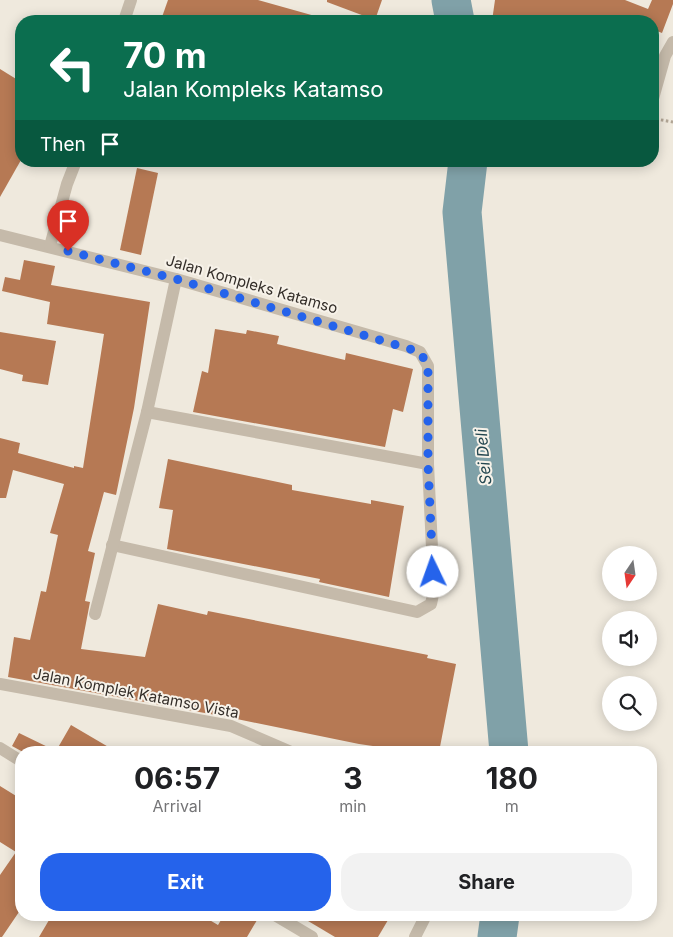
<!DOCTYPE html>
<html lang="en">
<head>
<meta charset="utf-8">
<style>
  :root { --surface:#fff; --page:#f2f2f2; --text:#202124; --muted:#757577; --accent:#2563eb }
  body { margin:0; font-family:Inter,sans-serif; background:var(--page); color:var(--text); height:100vh; display:flex; flex-direction:column; font-size:19px; white-space:nowrap }
  * { box-sizing:border-box; margin:0 }
  p { font-size:16px; color:var(--muted) }
  .icon { flex:none; width:28px; height:28px; fill:none; stroke:currentColor; stroke-width:2; stroke-linecap:round; stroke-linejoin:round }
  .map { position:relative; flex:1; overflow:hidden }
  .side { position:absolute; left:15px; top:746px; width:642px; height:175px; display:flex; flex-direction:column; background:var(--surface); border-radius:20px; box-shadow:0 2px 12px #0003 }
  .side>* { flex:none }
  .banner { position:absolute; left:15px; top:15px; width:644px; height:152px; border-radius:20px; box-shadow:0 2px 12px #0003; background:#0b6e4f; color:#fff; overflow:hidden }
  .needle { width:32px; rotate:193deg }
  .tools { position:absolute; left:602px; top:546px; display:grid; gap:10px }
  .tools a { display:grid; place-items:center; width:55px; height:55px; border-radius:50%; background:var(--surface); box-shadow:0 2px 12px #0003; font-size:25px }
  .pin { position:absolute; display:grid; place-items:center; width:42px; height:42px; color:#fff; margin:-51px -21px; border-radius:50% 50% 50% 0; rotate:-45deg; box-shadow:0 0 5px #0007 }
  .pin .icon { rotate:45deg }
  .me { position:absolute; width:55px; margin:-28px; rotate:357deg; stroke-linejoin:round; filter:drop-shadow(0 0 4px #0008) }
  .turn { display:flex; align-items:center; gap:18px; height:105px; padding:0 25px; font-size:22px }
  .turn .icon { width:65px; height:65px; stroke-width:2.5 }
  .turn b { display:block; font-size:35px; line-height:42px }
  .then { display:flex; align-items:center; height:48px; padding:0 25px; background:#0003; gap:10px; font-size:19px }
  .eta { display:flex; justify-content:space-evenly; align-items:center; height:85px; text-align:center }
  .eta b { font-size:30px; font-weight:700; line-height:35px }
  .primary-button { display:flex; gap:10px; margin-top:auto; padding:10px 25px }
  .primary-button a { flex:1; height:58px; border-radius:20px; background:var(--accent); color:#fff; font-size:20px; font-weight:700; line-height:58px; text-align:center }
  .primary-button a+a { background:var(--page); color:var(--text) }
  .map>svg:first-child { display:block }
  .lines { fill:none; stroke-linecap:round; stroke-linejoin:round }
  .river { stroke:#80a1a8; stroke-width:39 }
  .building { fill:#b67954 }
  .path { stroke:#b1a595; stroke-width:3; stroke-dasharray:2.5 2.5; stroke-linecap:butt }
  .minor { stroke:#c5baaa; stroke-width:12 }
  .route { stroke:#2563eb; stroke-width:9; stroke-dasharray:0 16.2 }
  .labels { text-anchor:middle; dominant-baseline:central; stroke-width:4; stroke-linejoin:round; paint-order:stroke }
  .street-label { font-size:15px; fill:#342e29; stroke:#f7f2e9 }
  .water-label { font-size:16px; font-style:italic; fill:#244750; stroke:#f7f2e9 }
</style>
</head>
<body>
<div class="map">
<svg width="673" height="937" viewBox="0 0 673 937">
  <rect width="100%" height="100%" fill="#efe9dd"/>
  <g class="lines">
    <g class="river">
      <path d="M451,0L455,21"/>
      <path d="M468,161L462,212L509,752"/>
      <path d="M497,937L500,915"/>
    </g>
  </g>
  <g class="building">
    <path d="M168,0H258L315,16L314,21H174L162,17Z"/>
    <path d="M327,0H382L375,20L327,2Z"/>
    <path d="M495,0H625L648,9L652,0H673V4L662,33L652,29V21H492Z"/>
    <path d="M0,69L21,82V160L0,197Z"/>
    <path d="M137,168L158,173L141,255L120,250Z"/>
    <path d="M24,260L55,266L51,285L150,302L134,408L116,495L104,492L88,551L95,553L85,601L90,602L81,649L145,657L158,604L207,615L208,611L428,655L427,658L456,664L439,752H414L359,744L232,718L8,677L14,637L30,640L41,591L46,592L58,535L50,533L64,484L13,470L6,498H0V438L20,443L18,453L74,468V466L83,468L104,334L47,324L50,302L2,291L5,277L20,280Z"/>
    <path d="M215,329L246,334L247,330L279,336L277,344L345,360L346,353L413,369L403,412L393,409L385,447L193,412L202,371L208,373Z"/>
    <path d="M0,332L56,341L48,385L22,381L23,375L0,369Z"/>
    <path d="M168,459L292,485V490L371,504V500L404,506L389,597L319,582L320,579L167,549L173,510L159,508Z"/>
    <path d="M71,725L117,752H23L12,746L19,733L56,751Z"/>
    <path d="M0,786L21,799V909L2,937H0V875L16,852L0,842Z"/>
    <path d="M52,915H201L218,925L224,915H260L247,937H39Z"/>
    <path d="M298,915H391L378,937H335Z"/>
  </g>
  <g class="lines">
    <path class="path" d="M656,119L673,122"/>
    <g class="minor">
      <path d="M124,21L131,0"/>
      <path d="M652,102L665,56L673,42"/>
      <path d="M0,235L176,279L406,346L420,352L428,366V464L434,590L431,604L417,612L112,545"/>
      <path d="M50,246L67,184L76,161"/>
      <path d="M147,412L428,464"/>
      <path d="M95,614L147,412L176,279"/>
      <path d="M0,684L231,726L291,752"/>
      <path d="M0,748L21,761"/>
      <path d="M275,915L312,937"/>
      <path d="M415,937L426,915"/>
    </g>
  </g>
  <g class="lines">
    <path class="route" d="M68,251L176,279L420,352L428,366V464L433,572"/>
  </g>
  <g class="labels">
    <g class="street-label">
      <text transform="translate(252 284) rotate(16)">Jalan Kompleks Katamso</text>
      <text transform="translate(136 693) rotate(11)">Jalan Komplek Katamso Vista</text>
    </g>
    <g class="water-label">
      <text transform="translate(483 457) rotate(-95)">Sei Deli</text>
    </g>
  </g>
</svg>
<div class="tools">
<a><svg class="needle" viewBox="-14 -14 28 28"><path d="M0-13l5 13h-10z" fill="#e53935"/><path d="M0 13l5-13h-10z" fill="#757577"/></svg></a>
<a><svg class="icon" aria-label="sound" viewBox="0 0 24 24"><path d="M4 9h4l5-4v14l-5-4H4zM17 9q2 3 0 6"/></svg></a>
<a><svg class="icon" aria-label="search" viewBox="0 0 24 24"><circle cx="10" cy="10" r="6"/><path d="M15 15l6 6"/></svg></a>
</div>
<div class="pin" style="left:68px;top:251px;background:#d93025"><svg class="icon" aria-label="arrive" viewBox="0 0 24 24"><path d="M6 21V4h12l-3 4 3 4H6"/></svg></div>
<svg class="me" style="left:433px;top:572px" viewBox="-20 -20 40 40"><circle r="19" fill="#fff"/><path d="M0-13L10 11 0 6-10 11z" fill="#2563eb"/></svg>
<div class="banner">
<div class="turn"><svg class="icon" aria-label="left" viewBox="0 0 24 24"><path d="M17 20v-9H6M10 6l-5 5 5 5"/></svg><div><b>70 m</b>Jalan Kompleks Katamso</div></div>
<div class="then">Then<svg class="icon" aria-label="arrive" viewBox="0 0 24 24"><path d="M6 21V4h12l-3 4 3 4H6"/></svg></div>
</div>
<section class="side">
<div class="eta">
<div><b>06:57</b><p>Arrival</p></div>
<div><b>3</b><p>min</p></div>
<div><b>180</b><p>m</p></div>
</div>
<div class="primary-button"><a>Exit</a><a>Share</a></div>
</section>
</div>
</body>
</html>
